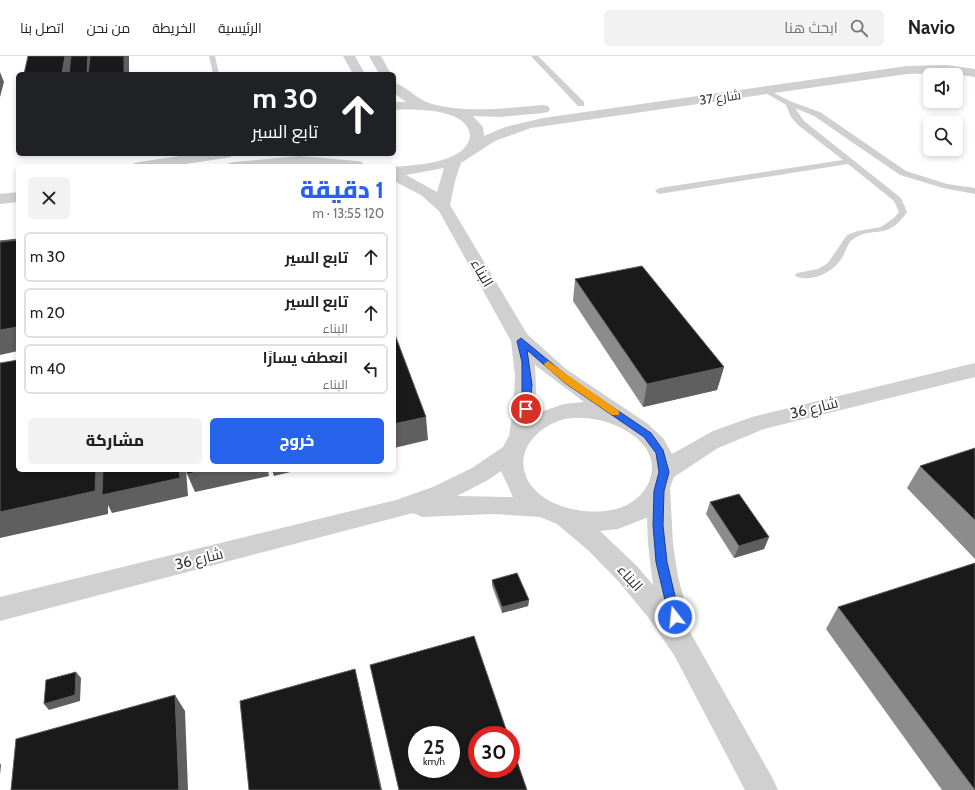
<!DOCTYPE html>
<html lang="ar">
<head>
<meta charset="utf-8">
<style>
  :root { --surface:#fff; --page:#f2f2f2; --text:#202124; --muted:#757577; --line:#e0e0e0; --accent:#2563eb }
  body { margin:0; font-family:Cabin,Cairo,sans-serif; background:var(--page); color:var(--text); direction:rtl; height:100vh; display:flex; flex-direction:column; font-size:15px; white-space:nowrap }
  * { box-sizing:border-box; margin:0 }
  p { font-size:13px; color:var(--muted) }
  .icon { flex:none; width:22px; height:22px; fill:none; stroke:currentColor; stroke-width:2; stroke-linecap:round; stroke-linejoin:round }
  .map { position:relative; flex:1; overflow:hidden; direction:ltr }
  .panel { position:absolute; left:16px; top:108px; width:380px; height:308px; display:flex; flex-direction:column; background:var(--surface); border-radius:6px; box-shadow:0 2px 6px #0003; direction:rtl }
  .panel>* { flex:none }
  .top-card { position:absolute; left:16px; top:16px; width:380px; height:84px; border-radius:6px; box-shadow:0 2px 6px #0003; direction:rtl; background:#202124; color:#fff; overflow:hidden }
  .tools { position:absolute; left:923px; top:12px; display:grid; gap:8px }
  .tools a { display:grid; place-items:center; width:40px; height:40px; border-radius:6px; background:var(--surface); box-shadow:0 2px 6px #0003; font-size:20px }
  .speed { position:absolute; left:408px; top:670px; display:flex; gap:8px; font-size:20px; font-weight:700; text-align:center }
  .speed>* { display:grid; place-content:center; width:52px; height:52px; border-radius:50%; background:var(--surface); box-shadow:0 2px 6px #0003; line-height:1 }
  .speed small { font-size:10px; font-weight:400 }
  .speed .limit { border:6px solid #d22; background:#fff; color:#111 }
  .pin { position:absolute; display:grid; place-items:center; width:34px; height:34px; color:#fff; margin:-17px; border:2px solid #fff; border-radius:50%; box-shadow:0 1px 4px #0007 }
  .me { position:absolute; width:44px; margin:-22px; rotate:344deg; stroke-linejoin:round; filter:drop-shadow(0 0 3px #0008) }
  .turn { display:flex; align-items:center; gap:14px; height:84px; padding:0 12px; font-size:18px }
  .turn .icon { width:52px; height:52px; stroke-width:2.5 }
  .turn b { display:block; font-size:28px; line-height:34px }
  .round { display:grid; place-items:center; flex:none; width:42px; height:42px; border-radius:6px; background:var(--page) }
  .summary { display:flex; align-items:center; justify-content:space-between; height:68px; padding:0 12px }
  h1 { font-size:24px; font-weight:800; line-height:30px; color:var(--accent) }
  .action { display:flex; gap:8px; margin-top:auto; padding:8px 12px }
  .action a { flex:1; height:46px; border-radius:6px; background:var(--accent); color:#fff; font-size:16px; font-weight:800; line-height:46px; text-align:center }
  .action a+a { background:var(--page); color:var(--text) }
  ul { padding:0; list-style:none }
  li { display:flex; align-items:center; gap:12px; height:50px; margin:0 8px 6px; padding:0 4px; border:2px solid var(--line); border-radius:6px }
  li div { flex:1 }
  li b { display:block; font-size:15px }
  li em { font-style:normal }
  header { display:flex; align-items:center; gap:24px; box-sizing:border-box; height:56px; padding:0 20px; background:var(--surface); border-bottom:1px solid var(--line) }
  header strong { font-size:19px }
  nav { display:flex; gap:22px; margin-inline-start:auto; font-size:14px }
  .search { width:280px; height:36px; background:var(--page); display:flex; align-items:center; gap:10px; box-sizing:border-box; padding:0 14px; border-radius:6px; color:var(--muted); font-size:15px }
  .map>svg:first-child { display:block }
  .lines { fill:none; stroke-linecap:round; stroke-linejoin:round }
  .lane { fill:#d0d0d0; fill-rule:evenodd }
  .street { fill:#d0d0d0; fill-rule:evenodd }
  .wall { fill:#8c8c8c }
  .shaded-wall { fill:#5f5f5f }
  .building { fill:#1a1a1a; stroke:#5f5f5f; fill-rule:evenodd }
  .route { fill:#2563eb; stroke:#184099 }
  .slow { fill:#f59e0b }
  .labels { text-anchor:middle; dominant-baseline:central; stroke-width:4; stroke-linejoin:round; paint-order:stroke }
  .far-street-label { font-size:13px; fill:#333; stroke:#fff }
  .street-label { font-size:15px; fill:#333; stroke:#fff }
</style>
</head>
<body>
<header>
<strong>Navio</strong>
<div class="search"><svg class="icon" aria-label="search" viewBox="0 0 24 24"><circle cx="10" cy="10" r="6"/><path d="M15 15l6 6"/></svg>ابحث هنا</div>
<nav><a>الرئيسية</a><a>الخريطة</a><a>من نحن</a><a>اتصل بنا</a></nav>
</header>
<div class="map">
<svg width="975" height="734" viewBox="0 0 975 734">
  <rect width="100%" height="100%" fill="#fff"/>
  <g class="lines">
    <g class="lane">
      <path d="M209,0H215L219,18H213Z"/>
      <path d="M531,0H538L584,46V50H578Z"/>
      <path d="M766,33L792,46L820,56L906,115L947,128L975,132V138L943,132L900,119L814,60L795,52L804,65L901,142L907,156C886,187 872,168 852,184C848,187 846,195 843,200C835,215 815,226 797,221L795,219L797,217L818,213L828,207L847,179L858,175L881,171L894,162L899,156L894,145L848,108L659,138L655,135L659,132L843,104L798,69L791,61L786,49L764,36L763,35Z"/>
    </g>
    <g class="street">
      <path d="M343,0H355L365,18H353Z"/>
      <path d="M369,0H381L391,18H379Z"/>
      <path d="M947,9L975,13V21L947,17L907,18L531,72L495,85L461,107L455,125L450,149L527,278L566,313L648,368L663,382L672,398L713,375L752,361L975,307V321L764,373L718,392L674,421L670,432L673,488L678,521L692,572L690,576L773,723L778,734H745L674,599L647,560L619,526L589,495L557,468L540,461L493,458L422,461L413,457L0,565V541L396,444L433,431L472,412L503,391L509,380L513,355L515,320L511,285L439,155L421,139L394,125V111C416,109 441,108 460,96C465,92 470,86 470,79C467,52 414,53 394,54V46H406L394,37V27C407,30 416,43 429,47C465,58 506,52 543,49L548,50L550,53L548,56L543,57L500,61L473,60L483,71L484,80L505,71L543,62L907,10ZM444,112L437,136L406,119ZM535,309L584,346L564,348L535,358L536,332ZM580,362C614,361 669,389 647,430C641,441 629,450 616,453C588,460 548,453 530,428C513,402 531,376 556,366C564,362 572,362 580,362ZM501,415L513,441L457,440L488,424ZM646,462H647L648,488L653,529L637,510L600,475L618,473Z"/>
      <path d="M194,98H233L231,101L226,102L171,110H132L134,107L139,106Z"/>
      <path d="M299,100L357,105L362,106L364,109L227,110L229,107L234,106Z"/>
      <path d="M18,136V146L0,148V138Z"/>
    </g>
  </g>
  <g class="wall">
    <path d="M575,223L724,311L717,334L643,351L573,245Z"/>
    <path d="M975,392V503L907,432L920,410Z"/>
    <path d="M710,446L769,481L764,493L734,502L706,458Z"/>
    <path d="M492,524L529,544L528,550L502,557L492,530Z"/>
    <path d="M838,551L975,734H942L826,573Z"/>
    <path d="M370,609L527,734H399Z"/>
  </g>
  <g class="shaded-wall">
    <path d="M65,0H72L70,18H62Z"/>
    <path d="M88,0H92L91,18H87Z"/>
    <path d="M124,0H129V18H112Z"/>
    <path d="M0,16L4,26L0,41Z"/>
    <path d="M18,271V295L0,299V274Z"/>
    <path d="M724,311L717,334L643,351L647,328Z"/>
    <path d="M426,361L428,384L394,392V368Z"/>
    <path d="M96,414H186L188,440L112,457L108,449V458L0,482V456Z"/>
    <path d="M207,414H268L269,420L195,436L187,418Z"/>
    <path d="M272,414H299L274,420Z"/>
    <path d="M769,481L764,493L734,502L739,490Z"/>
    <path d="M529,544L528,550L502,557V551Z"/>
    <path d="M355,613L360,634L382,734H381Z"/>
    <path d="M76,616L81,622L80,645L49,654L44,648Z"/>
    <path d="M175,639L185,655L188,734H179Z"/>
    <path d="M0,707L1,709L0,719Z"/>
  </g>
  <g class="building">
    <path d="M28,0H65L62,18H24Z"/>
    <path d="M71,0H88L87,18H69Z"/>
    <path d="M90,0H124V17L112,18H88Z"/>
    <path d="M18,183V184L0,186V185Z"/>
    <path d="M18,184V271L0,274V186Z"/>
    <path d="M642,210L724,311L647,328L575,223Z"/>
    <path d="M394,276L426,361L394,368Z"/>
    <path d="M18,304V414H96L95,435L0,456V307Z"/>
    <path d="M975,392V464L920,410Z"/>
    <path d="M103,414H179L180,422L102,439Z"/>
    <path d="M187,414H207L187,418Z"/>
    <path d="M739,438L769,481L739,490L710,446Z"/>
    <path d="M975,507V734L838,551Z"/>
    <path d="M517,517L529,544L502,551L492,524Z"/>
    <path d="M474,580L508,679H477V713H511V688L527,734H399L370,609ZM417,679H451V713H417Z"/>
    <path d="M355,613L381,734H249L240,645Z"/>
    <path d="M76,616L75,639L44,648L46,624Z"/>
    <path d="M175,639L179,734H11L16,683Z"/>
  </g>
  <path class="route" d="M521,282L571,323L651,377L663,394L669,416L664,435L663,469L667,506L680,561L679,565L675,566L671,565L669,561L656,506L653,469L654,435L659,416L656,397L644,381L565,327L527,294L532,329L530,353L526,356L522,355V306L517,285Z"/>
  <path class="slow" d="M548,305L619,355V359H612L565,327L545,310L544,308Z"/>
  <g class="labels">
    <g class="far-street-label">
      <text transform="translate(720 41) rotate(-8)">شارع 37</text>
    </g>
    <g class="street-label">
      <text transform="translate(482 217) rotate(60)">البناء</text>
      <text transform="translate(814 352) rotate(-14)">شارع 36</text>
      <text transform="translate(199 503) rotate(-14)">شارع 36</text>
      <text transform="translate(630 522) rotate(48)">البناء</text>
    </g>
  </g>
</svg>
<div class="tools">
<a><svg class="icon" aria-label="sound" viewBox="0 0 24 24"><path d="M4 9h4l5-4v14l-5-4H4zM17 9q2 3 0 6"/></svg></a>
<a><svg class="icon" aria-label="search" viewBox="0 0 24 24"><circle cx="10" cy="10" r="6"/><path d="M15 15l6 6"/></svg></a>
</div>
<div class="speed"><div>25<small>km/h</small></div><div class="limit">30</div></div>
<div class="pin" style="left:526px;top:353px;background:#d93025"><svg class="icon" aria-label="arrive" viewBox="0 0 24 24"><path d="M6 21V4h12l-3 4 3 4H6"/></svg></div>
<svg class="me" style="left:675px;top:561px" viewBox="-20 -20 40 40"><circle r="17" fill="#2563eb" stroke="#fff" stroke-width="3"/><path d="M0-11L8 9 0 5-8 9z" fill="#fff"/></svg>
<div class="top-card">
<div class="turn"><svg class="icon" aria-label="ahead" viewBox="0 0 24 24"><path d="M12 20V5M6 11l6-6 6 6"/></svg><div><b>30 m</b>تابع السير</div></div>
</div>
<section class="panel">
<div class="summary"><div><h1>1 دقيقة</h1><p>120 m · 13:55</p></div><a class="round"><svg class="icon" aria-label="close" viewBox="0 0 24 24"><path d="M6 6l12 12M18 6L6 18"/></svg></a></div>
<ul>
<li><svg class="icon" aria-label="ahead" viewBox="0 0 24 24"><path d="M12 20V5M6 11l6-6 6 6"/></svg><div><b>تابع السير</b></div><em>30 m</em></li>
<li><svg class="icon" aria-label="ahead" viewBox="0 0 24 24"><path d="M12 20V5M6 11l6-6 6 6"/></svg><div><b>تابع السير</b><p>البناء</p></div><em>20 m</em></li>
<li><svg class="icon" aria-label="left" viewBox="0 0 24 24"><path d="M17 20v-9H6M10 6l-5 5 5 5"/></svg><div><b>انعطف يسارًا</b><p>البناء</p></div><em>40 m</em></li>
</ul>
<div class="action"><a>خروج</a><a>مشاركة</a></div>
</section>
</div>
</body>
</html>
